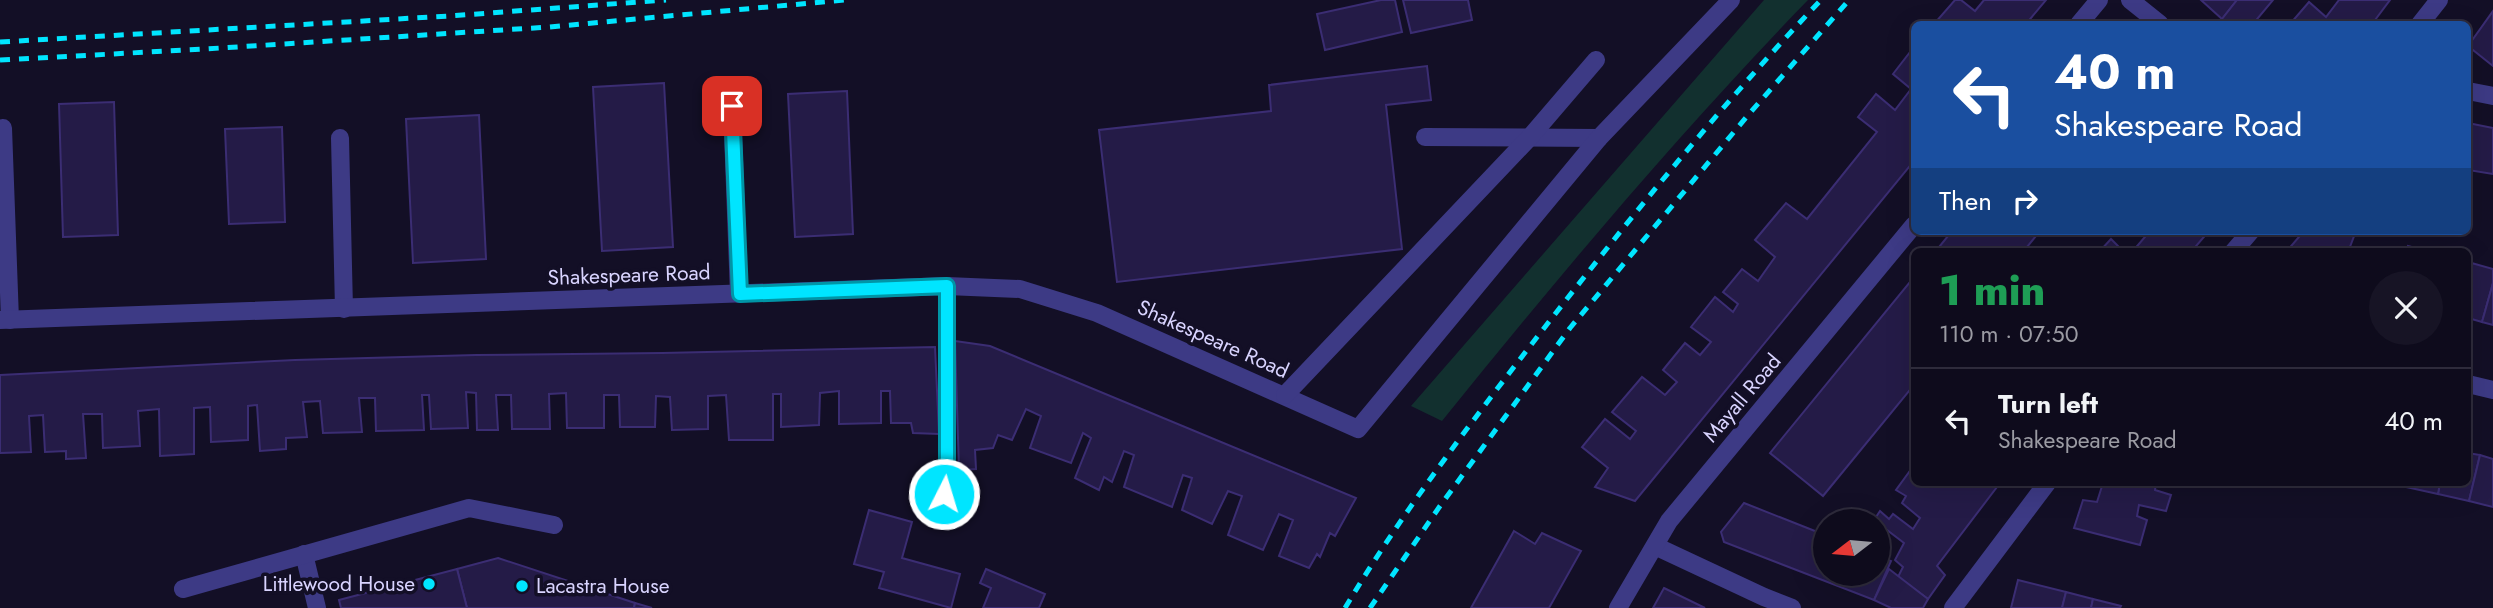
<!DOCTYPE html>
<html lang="en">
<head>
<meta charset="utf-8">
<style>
  :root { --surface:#0e0b1c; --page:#171425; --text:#f1f3f6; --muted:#9b9ba3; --line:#2e2b3b }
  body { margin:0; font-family:Jost,sans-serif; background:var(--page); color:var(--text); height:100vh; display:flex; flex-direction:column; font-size:26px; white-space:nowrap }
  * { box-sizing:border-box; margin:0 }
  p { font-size:23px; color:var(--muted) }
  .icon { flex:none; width:38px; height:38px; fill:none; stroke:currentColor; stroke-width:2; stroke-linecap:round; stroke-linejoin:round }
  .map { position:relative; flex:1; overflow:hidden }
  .drawer { position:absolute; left:1911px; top:248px; width:560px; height:238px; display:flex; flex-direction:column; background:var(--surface); border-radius:10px; box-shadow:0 7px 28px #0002,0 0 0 2px var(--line) }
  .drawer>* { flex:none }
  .hud { position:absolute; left:1911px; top:21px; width:560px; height:214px; border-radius:10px; box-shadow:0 7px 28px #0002,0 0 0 2px var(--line); background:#1a4fa0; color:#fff; overflow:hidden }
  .needle { width:46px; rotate:254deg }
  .controls { position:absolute; left:1813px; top:509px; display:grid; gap:14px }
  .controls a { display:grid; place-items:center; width:77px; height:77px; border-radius:50%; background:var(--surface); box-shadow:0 7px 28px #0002,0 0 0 2px var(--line); font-size:35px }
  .pin { position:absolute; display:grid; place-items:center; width:60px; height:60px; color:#fff; margin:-30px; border-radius:14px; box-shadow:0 4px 10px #0006 }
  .me { position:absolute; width:77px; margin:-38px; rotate:5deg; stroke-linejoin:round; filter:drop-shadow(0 0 5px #0008) }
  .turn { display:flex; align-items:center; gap:24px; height:147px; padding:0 28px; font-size:32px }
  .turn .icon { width:91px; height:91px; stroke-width:2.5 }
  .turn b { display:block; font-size:49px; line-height:60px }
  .then { display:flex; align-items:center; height:66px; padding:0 28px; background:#0003; gap:14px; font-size:26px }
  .round { display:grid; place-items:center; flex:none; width:74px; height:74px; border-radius:37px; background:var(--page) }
  .summary { display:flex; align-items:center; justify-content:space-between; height:119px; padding:0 28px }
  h1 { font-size:42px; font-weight:800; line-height:52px; color:#1e9e55 }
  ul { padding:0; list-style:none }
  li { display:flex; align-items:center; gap:21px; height:105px; padding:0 28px; border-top:2px solid var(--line) }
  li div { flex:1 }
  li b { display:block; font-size:26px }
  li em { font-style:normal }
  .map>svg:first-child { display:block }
  .green { fill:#12302f }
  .building { fill:#241b47; stroke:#3b2d73; stroke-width:2 }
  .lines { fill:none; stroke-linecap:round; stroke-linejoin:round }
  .minor { stroke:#3d3a85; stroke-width:18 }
  .rail { stroke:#00e5ff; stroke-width:5; stroke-dasharray:10 9; stroke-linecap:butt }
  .route-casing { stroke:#0095a6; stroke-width:18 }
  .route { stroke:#00e5ff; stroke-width:12 }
  .poi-dot { fill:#00e5ff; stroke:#130f26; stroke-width:2.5 }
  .labels { text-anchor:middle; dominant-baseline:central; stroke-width:7; stroke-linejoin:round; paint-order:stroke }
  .street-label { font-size:21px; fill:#d9d4ff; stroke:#130f26 }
  .poi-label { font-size:21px; fill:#d9d4ff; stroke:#130f26; text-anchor:end }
</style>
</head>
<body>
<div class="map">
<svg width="2493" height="608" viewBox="0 0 2493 608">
  <rect width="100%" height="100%" fill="#130f26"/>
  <path class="green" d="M1764,0H1808C1678,134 1559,276 1442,421L1411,406Z"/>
  <g class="building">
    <path d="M1381,0H1395L1402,32L1325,50L1317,14Z"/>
    <path d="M1403,0H1468L1472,20L1411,33Z"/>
    <path d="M1955,0H1961L1975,11L1984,0H2046L2026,24H1934Z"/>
    <path d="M2201,0H2237L2222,19Z"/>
    <path d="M2237,0H2273L2253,24H2230L2222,19Z"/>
    <path d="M2339,0H2390L2372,24H2290L2309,2L2326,17Z"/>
    <path d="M2493,11V66L2468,46Z"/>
    <path d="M1914,47V161L1635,501L1595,487L1608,468L1582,447L1605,419L1630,439L1636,431L1612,412L1642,377L1665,395L1677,382L1663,370L1685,343L1700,355L1711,342L1691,327L1715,297L1733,312L1738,304L1723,292L1742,269L1758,281L1775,257L1755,240L1786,203L1807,219L1877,132L1858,117L1876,94L1895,110L1911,89L1893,74Z"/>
    <path d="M1427,66L1431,100L1386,105L1402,249L1117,282L1099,130L1271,111L1269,85Z"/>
    <path d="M664,83L673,247L602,251L593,87Z"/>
    <path d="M847,91L853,234L795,237L788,94Z"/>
    <path d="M114,102L118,235L63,237L59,104Z"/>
    <path d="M479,115L486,259L413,263L406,119Z"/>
    <path d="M2468,123L2493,128V174L2468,170Z"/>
    <path d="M282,127L285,222L229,224L225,129Z"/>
    <path d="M1952,231H2040L2023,252H1935Z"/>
    <path d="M2150,231H2209L2191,252H2132Z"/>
    <path d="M2304,231H2356L2348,252H2286Z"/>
    <path d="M2111,239L2124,252H2099Z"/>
    <path d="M2408,246L2430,252H2407Z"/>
    <path d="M2468,262L2493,269V283L2482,322L2468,318Z"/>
    <path d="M1914,277V385L1823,496L1770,453Z"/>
    <path d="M2493,283V325L2482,322Z"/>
    <path d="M955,341L990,346L1356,498L1335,536L1330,533L1320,557L1317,554L1309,568L1279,556L1293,520L1279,514L1263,550L1228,535L1242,496L1228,491L1212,524L1182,510L1192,478L1183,475L1172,507L1124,487L1134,455L1124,451L1112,482L1104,477L1099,490L1075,478L1091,438L1083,433L1071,463L1030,448L1041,416L1026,409L1012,440L998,435L993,448L975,450L976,469L959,470Z"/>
    <path d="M935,347L939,434L913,433L911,423H891L890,391H881V423L839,424V391L820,393L819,425L781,427V394H773V440H729L726,395L708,396V429L672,430L670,397L656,396L655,427H620L619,395H604V428H567L566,393L549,394L550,429H512L511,395H496L498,430H477L476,393L466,392L468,428L431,429L429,395H422L424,430L376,431L375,398H359L362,432L323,433L320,401L303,402L307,437L286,438V449L260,451L257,405L248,406V440L211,442L210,407L194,408V454L160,456L159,409L138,411L140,446L103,448L102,414H83L86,458L66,459V451L45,452L43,415L29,416L31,452L0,453V375L295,360L476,355L662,353Z"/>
    <path d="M2468,453L2480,455L2469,501L2438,494L2440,483H2468Z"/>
    <path d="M2480,455L2493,459V507L2469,501Z"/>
    <path d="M1912,468L1914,470V483H2000L1937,566L1945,575L1928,599L1898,577L1903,567L1895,560L1904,543L1874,520L1880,511L1889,519L1893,514L1913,529L1920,518L1902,503L1906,496L1896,490Z"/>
    <path d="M2103,483H2156L2155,490L2171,495L2166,511L2139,505L2137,516L2147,520L2140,545L2074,528L2083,500L2097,502Z"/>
    <path d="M2407,483H2440L2438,494L2406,487Z"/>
    <path d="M1744,503L1825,535V574H1878V556L1891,561L1874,600L1724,542L1721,532Z"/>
    <path d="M869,510L912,522L902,558L960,574L951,608L879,588L884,572L854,564Z"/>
    <path d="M1514,531L1535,544L1542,533L1581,551L1549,608H1471Z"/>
    <path d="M498,558L635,603L634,608H467L457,569Z"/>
    <path d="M457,569L467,608H341L339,600Z"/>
    <path d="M986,569L1045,594L1039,608H983L991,588L980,583Z"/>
    <path d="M1889,569L1928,599L1923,608H1891L1874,600Z"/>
    <path d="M2018,580L2066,592L2062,608H2011Z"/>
    <path d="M1664,588L1705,608H1653Z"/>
    <path d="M2066,592L2093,599L2091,608H2062Z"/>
    <path d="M2093,599L2121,606L2120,608H2091Z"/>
    <path d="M635,603L652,608H634Z"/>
  </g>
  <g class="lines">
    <g class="minor">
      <path d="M2130,0L2160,24"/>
      <path d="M2079,24L2099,0"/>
      <path d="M2420,24L2439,0"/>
      <path d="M2468,91L2493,96"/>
      <path d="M732,106L739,294"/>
      <path d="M3,128L10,320"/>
      <path d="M1425,137L1599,138"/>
      <path d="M340,138L344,309"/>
      <path d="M2233,252L2251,231"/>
      <path d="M0,320L947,286L1020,289L1097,313L1358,429L1599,138L1731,0"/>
      <path d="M2468,384L2493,390"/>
      <path d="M1285,395L1530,137L1596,60"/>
      <path d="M941,514L947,474V286"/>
      <path d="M1655,546L1764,597L1792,608"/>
      <path d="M304,554L317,608"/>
      <path d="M183,589L469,508L554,525"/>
      <path d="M1618,608L1669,521L1914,225"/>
      <path d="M1953,608L2047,483"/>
    </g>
    <g class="rail">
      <path d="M0,42L449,16L666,0"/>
      <path d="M0,60L205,49L549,27L844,0"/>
      <path d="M1345,608C1403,511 1472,421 1541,332C1630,218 1721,105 1821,0"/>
      <path d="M1370,608L1440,506L1570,328L1749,114L1849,0"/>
    </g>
  </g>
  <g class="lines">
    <g class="route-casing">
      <path id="route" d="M732,106L740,294L947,286V474L944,494"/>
    </g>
    <use href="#route" class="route"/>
  </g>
  <g class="poi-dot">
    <circle cx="429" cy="584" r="7"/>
    <circle cx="522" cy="586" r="7"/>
  </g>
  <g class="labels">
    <g class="street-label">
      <text transform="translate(629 275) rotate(-2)">Shakespeare Road</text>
      <text transform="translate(1213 339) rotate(24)">Shakespeare Road</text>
      <text transform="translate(1742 398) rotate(-50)">Mayall Road</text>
    </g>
    <g class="poi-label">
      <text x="415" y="584">Littlewood House</text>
      <text x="536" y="586" text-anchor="start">Lacastra House</text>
    </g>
  </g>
</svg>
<div class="controls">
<a><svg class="needle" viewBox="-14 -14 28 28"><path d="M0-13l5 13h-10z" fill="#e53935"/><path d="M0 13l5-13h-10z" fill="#9b9ba3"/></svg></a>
</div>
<div class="pin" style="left:732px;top:106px;background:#d93025"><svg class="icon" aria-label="arrive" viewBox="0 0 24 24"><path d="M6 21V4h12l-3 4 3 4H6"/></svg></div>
<svg class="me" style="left:944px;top:494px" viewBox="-20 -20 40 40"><circle r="17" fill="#00e5ff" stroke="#fff" stroke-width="3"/><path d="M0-11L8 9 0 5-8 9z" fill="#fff"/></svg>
<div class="hud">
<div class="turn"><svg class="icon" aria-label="left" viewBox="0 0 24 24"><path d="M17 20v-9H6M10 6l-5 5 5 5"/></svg><div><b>40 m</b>Shakespeare Road</div></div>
<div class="then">Then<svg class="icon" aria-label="right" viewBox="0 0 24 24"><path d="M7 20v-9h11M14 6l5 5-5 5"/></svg></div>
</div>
<section class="drawer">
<div class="summary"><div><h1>1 min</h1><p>110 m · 07:50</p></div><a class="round"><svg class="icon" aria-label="close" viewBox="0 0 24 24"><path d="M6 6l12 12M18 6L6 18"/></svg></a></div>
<ul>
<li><svg class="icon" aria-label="left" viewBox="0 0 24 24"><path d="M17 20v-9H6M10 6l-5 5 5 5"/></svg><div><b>Turn left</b><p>Shakespeare Road</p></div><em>40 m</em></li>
</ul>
</section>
</div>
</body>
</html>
